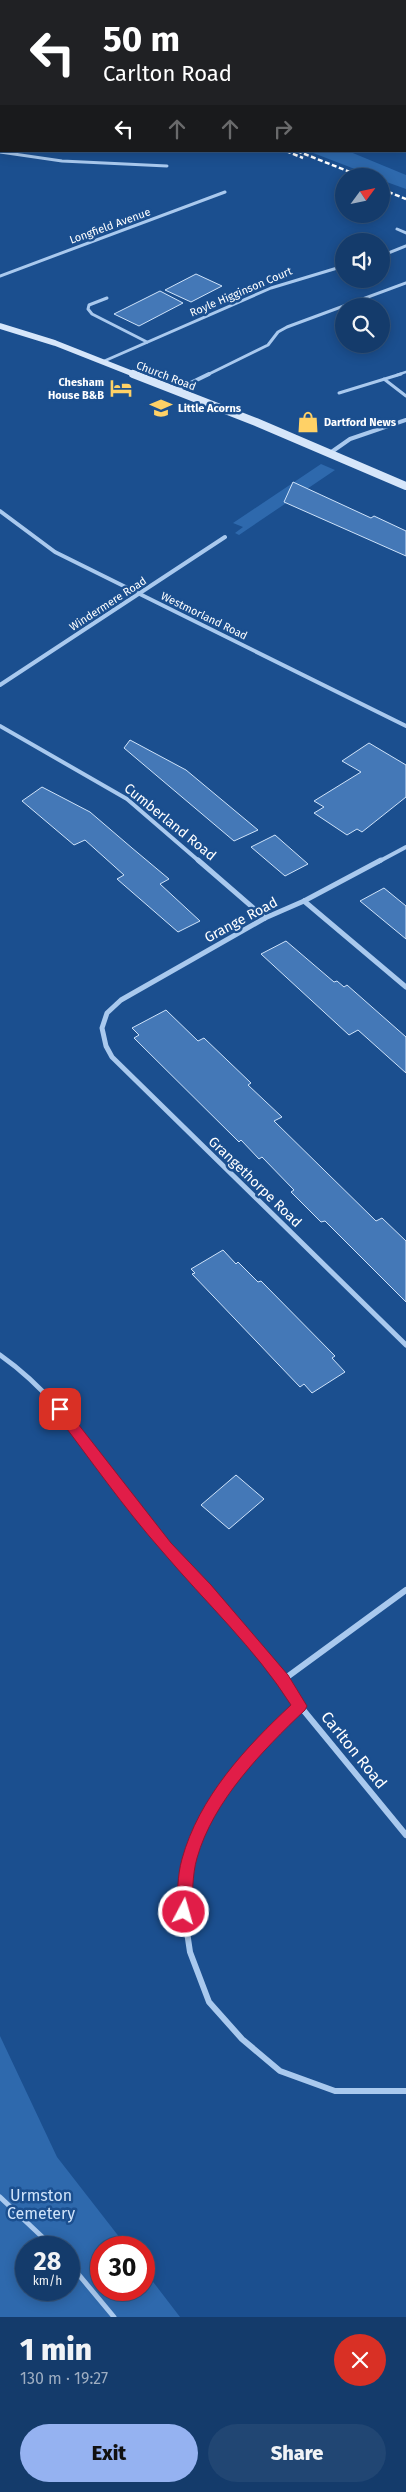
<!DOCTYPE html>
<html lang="en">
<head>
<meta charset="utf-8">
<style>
  :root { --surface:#143b6b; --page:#214673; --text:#f1f3f6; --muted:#9dadc1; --line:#33557e; --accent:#95b2f1 }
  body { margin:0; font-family:"Fira Sans",sans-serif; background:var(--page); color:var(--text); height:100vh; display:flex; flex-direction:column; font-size:19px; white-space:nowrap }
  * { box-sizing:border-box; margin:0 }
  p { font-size:16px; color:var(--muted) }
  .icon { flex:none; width:28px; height:28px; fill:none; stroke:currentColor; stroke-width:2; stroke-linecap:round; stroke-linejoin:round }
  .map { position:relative; height:2317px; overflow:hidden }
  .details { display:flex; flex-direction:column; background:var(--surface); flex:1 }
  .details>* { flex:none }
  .banner { position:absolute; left:0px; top:0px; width:406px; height:152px; box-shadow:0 2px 12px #0003,0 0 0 1px var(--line); background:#202124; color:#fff; overflow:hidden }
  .needle { width:32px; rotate:57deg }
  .buttons { position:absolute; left:335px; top:168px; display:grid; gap:10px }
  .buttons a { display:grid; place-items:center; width:55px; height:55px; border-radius:50%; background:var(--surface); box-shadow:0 2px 12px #0003,0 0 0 1px var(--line); font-size:25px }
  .speed { position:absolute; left:15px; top:2236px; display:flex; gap:10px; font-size:25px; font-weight:700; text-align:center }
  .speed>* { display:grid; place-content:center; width:65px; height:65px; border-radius:50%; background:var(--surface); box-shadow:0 2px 12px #0003,0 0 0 1px var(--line); line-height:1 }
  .speed small { font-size:12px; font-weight:400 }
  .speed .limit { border:8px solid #d22; background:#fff; color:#111 }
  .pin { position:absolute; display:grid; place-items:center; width:42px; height:42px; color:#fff; margin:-21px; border-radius:10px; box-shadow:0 2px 8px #0006 }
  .me { position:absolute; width:55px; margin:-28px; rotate:6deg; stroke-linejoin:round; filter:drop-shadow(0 0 4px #0008) }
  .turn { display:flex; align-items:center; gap:18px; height:105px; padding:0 20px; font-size:22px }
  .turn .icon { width:65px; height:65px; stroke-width:2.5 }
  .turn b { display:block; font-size:35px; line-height:42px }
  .lanes { display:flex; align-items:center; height:48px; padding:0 20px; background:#0003; justify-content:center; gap:25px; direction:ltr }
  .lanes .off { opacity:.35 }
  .round { display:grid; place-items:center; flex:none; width:52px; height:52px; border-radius:26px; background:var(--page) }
  .summary { display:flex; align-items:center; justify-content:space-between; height:85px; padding:0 20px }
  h1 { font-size:30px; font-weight:800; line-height:38px }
  .cta { display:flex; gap:10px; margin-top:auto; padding:10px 20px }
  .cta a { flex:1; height:58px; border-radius:30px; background:var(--accent); color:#111; font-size:20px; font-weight:800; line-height:58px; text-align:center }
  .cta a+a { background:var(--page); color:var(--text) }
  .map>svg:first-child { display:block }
  .green { fill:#2e69ad; fill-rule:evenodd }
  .building { fill:#4478b7; stroke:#cfe3fa }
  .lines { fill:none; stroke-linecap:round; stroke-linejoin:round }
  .lane-far2 { stroke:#a9c9ee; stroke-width:2.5 }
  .lane-far1 { stroke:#a9c9ee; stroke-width:3 }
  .lane { stroke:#a9c9ee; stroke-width:5 }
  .street-far3 { stroke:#a9c9ee; stroke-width:3 }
  .street-far2 { stroke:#a9c9ee; stroke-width:4 }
  .street-far1 { stroke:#a9c9ee; stroke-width:5 }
  .street { stroke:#a9c9ee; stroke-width:6 }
  .secondary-far1 { stroke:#d6e6fa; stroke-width:5.5 }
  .secondary { stroke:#d6e6fa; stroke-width:8 }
  .rail { stroke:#fff; stroke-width:2.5; stroke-dasharray:5 2.5; stroke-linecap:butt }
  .route { fill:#e11d48; stroke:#92132f }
  .labels { text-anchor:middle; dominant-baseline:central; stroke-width:5; stroke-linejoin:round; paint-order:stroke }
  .far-street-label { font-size:11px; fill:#fff; stroke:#1b4f8f }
  .far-poi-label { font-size:11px; font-weight:bold; fill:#fff; stroke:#1b4f8f; text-anchor:start }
  .street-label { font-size:14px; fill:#fff; stroke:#1b4f8f }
  .near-street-label { font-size:16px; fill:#fff; stroke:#1b4f8f }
  .near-park-label { font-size:16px; fill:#cfe3fa; stroke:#1b4f8f }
</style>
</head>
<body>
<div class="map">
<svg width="406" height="2317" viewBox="0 0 406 2317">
  <rect width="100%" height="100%" fill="#1b4f8f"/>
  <g class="green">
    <path d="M308,151H348L406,175V189L381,180V176H373Z"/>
    <path d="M321,464L335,470L239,535L235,533L243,527L233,523Z"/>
    <path d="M0,2036L57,2157L127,2247L101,2248V2290H144V2270L180,2317H0ZM26,2248H69V2290H26Z"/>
  </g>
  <g class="building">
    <path d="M196,274L222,286L191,302L165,290Z"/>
    <path d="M160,291L183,303L139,326L114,314Z"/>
    <path d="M293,482L371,518L374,516L406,531V556L284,502Z"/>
    <path d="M130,740L186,770L258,830L234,841L124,748Z"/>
    <path d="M369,743L406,765V797L362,832L357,829L347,835L314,813L324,807L314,801L361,772L342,761Z"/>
    <path d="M42,787L90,812L132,848L169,879L160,884L200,921L178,932L117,879L124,875L85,840L74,845L22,801Z"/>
    <path d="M275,835L308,864L285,876L251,847Z"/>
    <path d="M384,888L406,906V939L360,901Z"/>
    <path d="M286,941L334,982L337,981L344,987L347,985L406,1037V1073L358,1030L349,1035L261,954Z"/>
    <path d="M166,1010L198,1041L204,1038L251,1083L248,1085L282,1117L274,1121L376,1221L382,1218L406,1241V1302L325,1221L321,1222L291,1192L294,1190L262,1157L259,1159L241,1140L239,1142L134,1038L139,1035L132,1028Z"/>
    <path d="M223,1250L236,1264L238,1262L258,1282L261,1281L335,1356L332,1358L345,1372L312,1393L304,1384L300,1387L192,1274L195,1273L191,1269Z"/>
    <path d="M236,1475L264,1499L229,1529L201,1505Z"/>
  </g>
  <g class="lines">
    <path class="lane-far2" d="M397,375L406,372"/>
    <g class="lane-far1">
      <path d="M384,379L406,396"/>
      <path d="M339,393L401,374"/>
    </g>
    <g class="lane">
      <path d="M0,2197L54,2248"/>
      <path d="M69,2263L114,2317"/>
    </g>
    <g class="street-far3">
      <path d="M37,1L39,0"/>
      <path d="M298,1L302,0"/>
      <path d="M0,152L62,161L167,166"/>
      <path d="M397,229L406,233"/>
      <path d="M381,256L406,246"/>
      <path d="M0,276L225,192"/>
      <path d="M107,298L89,305L88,309L92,314L147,342"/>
      <path d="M102,362L271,288L344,266"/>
      <path d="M207,375L268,345L278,332L287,327L406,283"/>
    </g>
    <g class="street-far2">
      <path d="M176,390L209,374"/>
      <path d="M330,453L350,439L406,420"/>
      <path d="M0,511L55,552L406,726"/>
      <path d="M0,685L225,537"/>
      <path d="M0,726L127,799L200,862"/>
      <path d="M378,862L406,847"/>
    </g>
    <g class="street-far1">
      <path d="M198,860L265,918"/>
      <path d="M381,860L304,901L265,918L121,1000L107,1013L102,1028L106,1046L112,1057L406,1345"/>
      <path d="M304,901L406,987"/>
      <path d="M0,1355C53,1392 87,1444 126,1495"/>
    </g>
    <g class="street">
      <path d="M125,1493L166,1547L206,1589L283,1680L300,1706L406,1835"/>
      <path d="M283,1680L406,1590"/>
      <path d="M300,1706L256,1748L203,1820L189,1860L184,1912L190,1952L209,2002L242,2039L280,2071L335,2091H406"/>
    </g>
    <path class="secondary-far1" d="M0,326L55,343L136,375"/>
    <path class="secondary" d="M133,374L256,422L406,486"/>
    <g class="rail">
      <path d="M286,151L303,158"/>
      <path d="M297,151L360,176"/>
      <path d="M381,189L406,199"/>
    </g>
  </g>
  <path class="route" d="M60,1404L64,1406L171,1543L211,1585L288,1675L307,1706L305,1710C262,1751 213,1801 197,1858C192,1875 193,1895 191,1912L189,1917L184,1920L178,1917L176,1912C178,1895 177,1876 182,1859C199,1797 246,1747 291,1705C255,1648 205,1602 162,1551C124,1508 90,1459 55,1413L53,1409L55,1406Z"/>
  <defs>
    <g id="hotel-bare" transform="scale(1.725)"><path d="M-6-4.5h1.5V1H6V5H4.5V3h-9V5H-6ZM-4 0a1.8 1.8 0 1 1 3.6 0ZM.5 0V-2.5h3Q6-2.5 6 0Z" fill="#ffd166" stroke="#1b4f8f" stroke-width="2.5" paint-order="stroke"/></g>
    <g id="school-bare" transform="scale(1.725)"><path d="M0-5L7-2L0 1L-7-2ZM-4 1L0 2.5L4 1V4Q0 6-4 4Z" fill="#ffd166" stroke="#1b4f8f" stroke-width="2.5" paint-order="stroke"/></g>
    <g id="shop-bare" transform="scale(1.725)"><path d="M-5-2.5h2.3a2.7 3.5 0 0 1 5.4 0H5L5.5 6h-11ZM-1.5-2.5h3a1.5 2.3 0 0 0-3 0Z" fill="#ffd166" stroke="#1b4f8f" stroke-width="2.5" paint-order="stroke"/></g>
  </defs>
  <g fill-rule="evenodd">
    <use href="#hotel-bare" x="121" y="388"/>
    <use href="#school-bare" x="161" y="408"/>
    <use href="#shop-bare" x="308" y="422"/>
  </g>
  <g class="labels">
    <g class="far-street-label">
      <text transform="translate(110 226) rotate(-20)">Longfield Avenue</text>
      <text transform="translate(241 292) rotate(-23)">Royle Higginson Court</text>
      <text transform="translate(166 376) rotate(21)">Church Road</text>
      <text transform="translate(108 604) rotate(-33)">Windermere Road</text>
      <text transform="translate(204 616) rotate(26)">Westmorland Road</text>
    </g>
    <g class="far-poi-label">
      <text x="104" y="382" text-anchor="end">Chesham<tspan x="104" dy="13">House B&amp;B</tspan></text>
      <text x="178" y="408">Little Acorns</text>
      <text x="324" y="422">Dartford News</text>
    </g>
    <g class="street-label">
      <text transform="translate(170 822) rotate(39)">Cumberland Road</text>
      <text transform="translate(241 920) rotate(-28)">Grange Road</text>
      <text transform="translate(255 1182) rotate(44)">Grangethorpe Road</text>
    </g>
    <g class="near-street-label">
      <text transform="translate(354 1750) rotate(51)">Carlton Road</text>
    </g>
    <g class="near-park-label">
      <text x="41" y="2195">Urmston<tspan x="41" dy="18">Cemetery</tspan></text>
    </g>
  </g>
</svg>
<div class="buttons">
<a><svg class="needle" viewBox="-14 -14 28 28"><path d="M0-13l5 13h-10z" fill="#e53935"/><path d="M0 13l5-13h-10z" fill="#9dadc1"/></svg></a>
<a><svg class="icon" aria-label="sound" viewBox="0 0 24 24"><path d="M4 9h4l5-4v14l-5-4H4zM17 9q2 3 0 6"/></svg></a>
<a><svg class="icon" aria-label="search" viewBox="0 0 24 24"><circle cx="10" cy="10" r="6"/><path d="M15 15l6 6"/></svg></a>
</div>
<div class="speed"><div>28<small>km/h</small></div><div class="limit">30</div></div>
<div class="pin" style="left:60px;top:1409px;background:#d93025"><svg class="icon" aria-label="arrive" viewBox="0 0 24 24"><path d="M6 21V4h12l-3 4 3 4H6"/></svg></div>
<svg class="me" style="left:184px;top:1912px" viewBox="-20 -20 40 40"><circle r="17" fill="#e11d48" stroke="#fff" stroke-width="3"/><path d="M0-11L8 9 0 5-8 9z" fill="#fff"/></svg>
<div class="banner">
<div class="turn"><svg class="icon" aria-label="left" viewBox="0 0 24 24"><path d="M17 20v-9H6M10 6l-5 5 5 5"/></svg><div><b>50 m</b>Carlton Road</div></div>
<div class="lanes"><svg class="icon" aria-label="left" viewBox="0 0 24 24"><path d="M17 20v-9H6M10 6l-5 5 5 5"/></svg><svg class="icon off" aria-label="ahead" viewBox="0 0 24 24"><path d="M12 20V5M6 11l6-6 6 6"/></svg><svg class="icon off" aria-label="ahead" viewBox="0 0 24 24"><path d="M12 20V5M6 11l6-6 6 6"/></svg><svg class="icon off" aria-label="right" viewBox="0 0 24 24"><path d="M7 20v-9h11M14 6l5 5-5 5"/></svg></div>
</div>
</div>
<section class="details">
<div class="summary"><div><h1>1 min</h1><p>130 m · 19:27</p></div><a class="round" style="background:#d93025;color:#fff"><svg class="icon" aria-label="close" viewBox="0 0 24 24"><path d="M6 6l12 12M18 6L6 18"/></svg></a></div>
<div class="cta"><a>Exit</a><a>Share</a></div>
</section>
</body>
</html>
